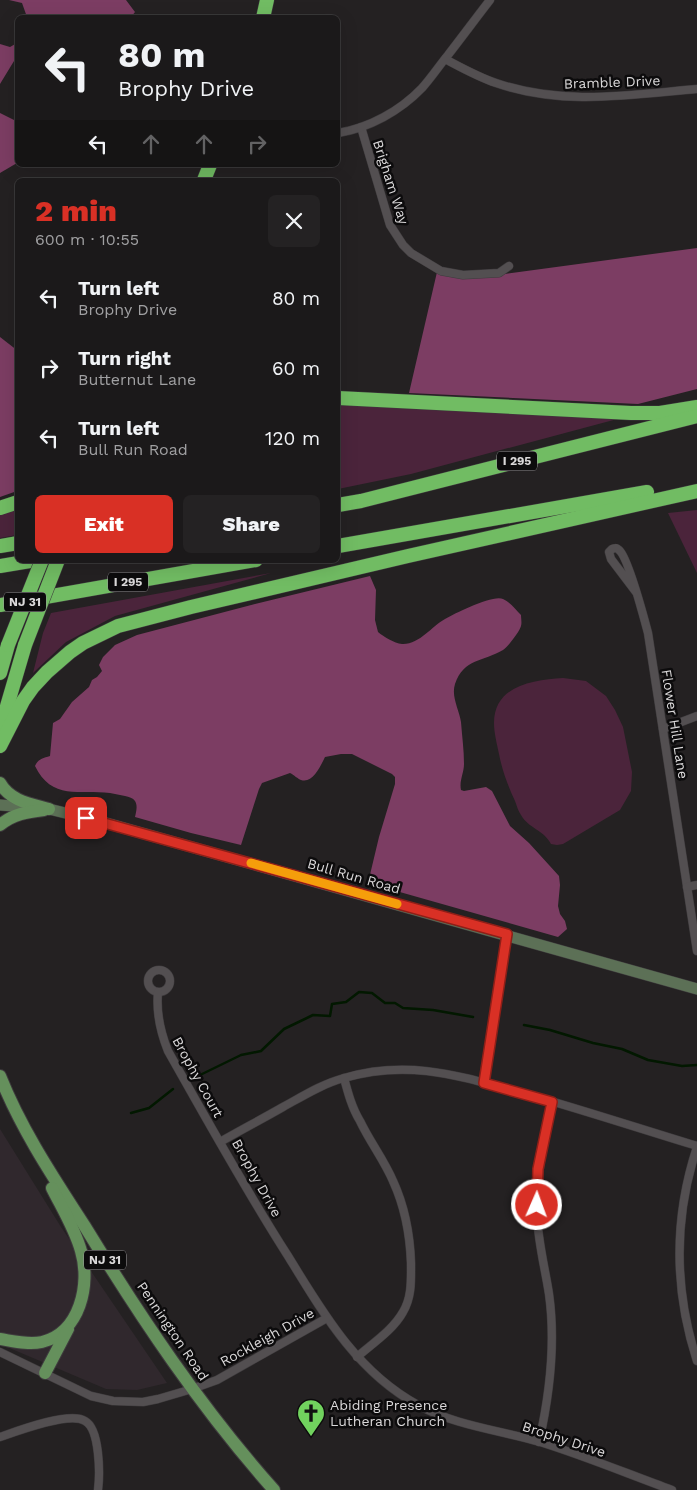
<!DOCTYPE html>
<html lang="en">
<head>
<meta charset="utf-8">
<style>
  :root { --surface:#1b191a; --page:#242223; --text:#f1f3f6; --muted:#a0a0a2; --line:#393839; --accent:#d93025 }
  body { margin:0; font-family:"Work Sans",sans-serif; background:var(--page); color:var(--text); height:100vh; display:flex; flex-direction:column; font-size:19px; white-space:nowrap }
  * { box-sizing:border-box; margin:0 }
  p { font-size:16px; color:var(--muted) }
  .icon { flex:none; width:28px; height:28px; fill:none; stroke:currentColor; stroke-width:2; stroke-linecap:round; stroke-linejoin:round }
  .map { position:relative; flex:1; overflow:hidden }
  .panel { position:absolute; left:15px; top:178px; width:325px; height:385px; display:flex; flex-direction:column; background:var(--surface); border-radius:8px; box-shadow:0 5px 20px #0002,0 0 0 1px var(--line) }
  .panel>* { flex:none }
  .banner { position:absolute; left:15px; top:15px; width:325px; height:152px; border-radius:8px; box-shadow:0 5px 20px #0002,0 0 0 1px var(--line); background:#1b191a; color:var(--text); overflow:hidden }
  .pin { position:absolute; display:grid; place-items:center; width:42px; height:42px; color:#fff; margin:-21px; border-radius:10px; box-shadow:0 2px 8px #0006 }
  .me { position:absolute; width:55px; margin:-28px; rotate:2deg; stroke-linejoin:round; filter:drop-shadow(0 0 4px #0008) }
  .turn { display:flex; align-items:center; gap:18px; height:105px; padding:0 20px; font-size:22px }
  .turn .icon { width:65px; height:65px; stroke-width:2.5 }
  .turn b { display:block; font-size:35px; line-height:42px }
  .lanes { display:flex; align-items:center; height:48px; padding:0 20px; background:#0003; justify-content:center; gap:25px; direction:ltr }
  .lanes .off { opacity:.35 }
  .round { display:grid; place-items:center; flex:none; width:52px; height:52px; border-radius:8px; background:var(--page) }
  .headline { display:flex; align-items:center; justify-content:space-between; height:85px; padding:0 20px }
  h1 { font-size:30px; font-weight:800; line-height:38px; color:var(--accent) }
  .button { display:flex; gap:10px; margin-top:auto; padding:10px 20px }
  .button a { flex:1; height:58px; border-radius:8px; background:var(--accent); color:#fff; font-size:20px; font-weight:800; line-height:58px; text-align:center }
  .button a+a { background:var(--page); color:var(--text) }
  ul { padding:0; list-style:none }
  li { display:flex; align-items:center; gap:15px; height:70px; padding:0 20px }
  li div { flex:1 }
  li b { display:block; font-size:19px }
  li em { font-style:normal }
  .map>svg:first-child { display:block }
  .built { fill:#30282d }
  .green { fill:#4b243b }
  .forest { fill:#7c3d63 }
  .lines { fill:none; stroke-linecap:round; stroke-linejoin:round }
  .stream { stroke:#021800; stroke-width:2.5 }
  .street-casing { stroke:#3e3b3d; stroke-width:9 }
  .secondary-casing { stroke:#3e3b3d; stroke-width:12 }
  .primary-casing { stroke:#3e3b3d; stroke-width:14 }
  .highway-casing { stroke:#3e3b3d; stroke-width:15 }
  .street { stroke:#534f51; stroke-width:8 }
  .secondary { stroke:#5c7056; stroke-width:11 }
  .primary { stroke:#65905c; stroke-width:12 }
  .highway { stroke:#71bc63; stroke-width:14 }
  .highway-bridge-casing { stroke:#3e3b3d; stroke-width:15; stroke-linecap:butt }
  .highway-bridge { stroke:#71bc63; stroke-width:14 }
  .route-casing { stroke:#8d1f18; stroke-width:12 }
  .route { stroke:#d93025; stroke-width:9 }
  .slow { stroke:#f59e0b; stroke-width:9 }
  .labels { text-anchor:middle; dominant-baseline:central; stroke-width:5; stroke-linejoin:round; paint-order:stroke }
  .shield { fill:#0c0b0c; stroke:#9c9a9c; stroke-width:1 }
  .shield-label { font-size:12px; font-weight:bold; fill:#dad8d9 }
  .street-label { font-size:14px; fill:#dad8d9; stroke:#0c0b0c }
  .poi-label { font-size:14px; fill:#dad8d9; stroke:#0c0b0c; text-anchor:start }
</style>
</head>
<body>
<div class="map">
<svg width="697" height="1490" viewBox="0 0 697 1490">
  <rect width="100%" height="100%" fill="#242122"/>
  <path class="built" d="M0,1129L61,1227L167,1383L137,1390L106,1389L0,1344Z"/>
  <g class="green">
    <path d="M338,405L621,418L411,474L338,489Z"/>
    <path d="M17,508V535L0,538V514Z"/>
    <path d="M697,510V573L668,513Z"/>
    <path d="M271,573L115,616L66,642L33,673L43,633L51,613Z"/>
    <path d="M563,678L586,681L606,696L615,710L623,727L632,772L631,791L620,810L563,844L557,845L551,844C543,829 529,829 521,815C518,811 517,806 515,801C508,786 502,770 499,754C497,744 494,733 494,723C494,685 534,680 563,678Z"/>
  </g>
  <g class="forest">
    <path d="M9,0H126L135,12L131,17H27L22,3Z"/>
    <path d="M17,43V62L14,61L0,84V44L10,47Z"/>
    <path d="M0,113L18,122L17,163L0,173Z"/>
    <path d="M697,248V389L638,404L409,393L437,272L474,278Z"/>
    <path d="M0,337L18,351L17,491L0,497Z"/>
    <path d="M370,576L376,590L375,620L378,632C384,637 394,643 402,644C419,645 432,626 445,619C455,613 494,594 503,599C510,602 516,610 521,615C521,618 522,623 521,626C520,631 507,648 503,650C483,662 464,658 455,684C451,697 459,709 461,722C462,736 464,750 464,764C464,773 459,781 461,790L464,791L486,787L492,791L510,826L529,843L559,876L560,885L558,906L560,914L565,921L567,929L558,937L368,883L379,837L395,784V777L392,774L352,754H341L325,757C321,765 313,784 301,780C298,779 294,775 290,773L262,783L259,789L241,845L191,833L135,817C136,812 138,806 135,801C133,798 129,797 125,796C120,795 115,794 110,793C80,790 51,800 35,766C38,759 43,758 50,756L53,723L60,719L72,702L89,687L92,680L97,677L102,671L99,665L103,657L115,645L137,635L255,604Z"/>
  </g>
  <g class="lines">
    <g class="stream">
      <path d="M524,1025L550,1030L593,1043L622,1049L648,1060L682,1066L697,1065"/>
      <path d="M196,1077L241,1055L261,1051L284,1029L313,1015L330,1016L332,1004L346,1002L359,992L372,993L385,1003H395L403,1008L433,1010L473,1017"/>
      <path d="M131,1113L149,1108L173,1089"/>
    </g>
    <g class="street-casing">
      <g id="street">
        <path d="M445,59C462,68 478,77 496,83C563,106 628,95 697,89"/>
        <path d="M361,127L390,225L403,245L411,253L441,271L463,275L499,273L509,266"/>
        <path d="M338,133C369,128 400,111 422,88C431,78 439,66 448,55C462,37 476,18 490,0"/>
        <path d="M636,592L611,559L609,552L612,549C616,548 616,547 619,550C628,557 644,618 648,633L697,951"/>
        <path d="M663,729L697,716"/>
        <path d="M687,887L697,885"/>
        <circle cx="159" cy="981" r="11"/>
        <path d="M158,992C156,1013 160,1031 168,1051C207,1120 245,1189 288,1256C323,1313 357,1372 418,1405C456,1426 499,1430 540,1442C585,1456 628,1474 672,1490"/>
        <path d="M344,1078C348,1093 352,1108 360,1121C370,1142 384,1160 393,1181C405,1207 410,1235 411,1263C411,1280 412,1297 403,1312C393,1330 373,1343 357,1357"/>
        <path d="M484,1083L507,934"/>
        <path d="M220,1142C241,1130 262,1119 283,1107C303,1096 322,1084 344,1078C412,1058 465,1078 530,1095C586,1111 641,1129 697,1146"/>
        <path d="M697,1147C674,1217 674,1290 697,1361"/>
        <path d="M0,1352L91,1396L113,1401L143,1402L158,1399L192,1389L217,1380L327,1318"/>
        <path d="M0,1437C17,1431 70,1411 85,1421C100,1429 100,1474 98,1490"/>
        <path d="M539,1442C550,1393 556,1344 549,1294C545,1268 538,1242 537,1215C536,1176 544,1139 552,1101"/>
      </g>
    </g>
    <g class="secondary-casing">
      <path id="secondary" d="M0,805L49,809L106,823L697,989"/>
    </g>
    <g class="primary-casing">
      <g id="primary">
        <path d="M0,783C10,801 31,804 49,809"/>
        <path d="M0,825C13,814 27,812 44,810"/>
        <path d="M0,1076C21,1129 53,1177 84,1225C141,1318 201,1408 274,1490"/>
        <path d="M0,1339C13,1341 28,1345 42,1342C80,1333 91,1284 81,1251C75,1229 62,1208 52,1188"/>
        <path d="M45,1373L68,1329"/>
      </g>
    </g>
    <g class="highway-casing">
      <g id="highway">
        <path d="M263,18L267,0"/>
        <path d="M204,180L210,165"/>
        <path d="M338,398L631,413H660L697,407"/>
        <path d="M338,505L361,501L697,416"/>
        <path d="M0,508L18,502"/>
        <path d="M0,546L18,543"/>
        <path d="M338,546L647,492"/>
        <path d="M0,566L36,560"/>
        <path d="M0,605L256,560"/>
        <path d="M0,673L8,645"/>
        <path d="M0,730L25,645"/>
        <path d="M0,746L23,701L33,687L47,672L70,652L83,643L118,626L191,607L408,556L697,491"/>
      </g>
    </g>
    <use href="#street" class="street"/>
    <use href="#secondary" class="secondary"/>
    <use href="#primary" class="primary"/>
    <use href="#highway" class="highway"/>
    <g class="highway-bridge-casing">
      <g id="highway-bridge">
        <path d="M8,645L42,560"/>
        <path d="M25,645L58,560"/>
      </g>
    </g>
    <use href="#highway-bridge" class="highway-bridge"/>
  </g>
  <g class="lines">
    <g class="route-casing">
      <path id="route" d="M86,818L507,934L484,1083L552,1102L538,1169L537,1205"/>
    </g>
    <use href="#route" class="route"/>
    <path class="slow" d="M251,863L397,904"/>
  </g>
  <defs>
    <g id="church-pin" transform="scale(1.4375)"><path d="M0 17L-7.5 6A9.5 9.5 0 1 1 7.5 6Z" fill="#71d25e" stroke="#0c0b0c"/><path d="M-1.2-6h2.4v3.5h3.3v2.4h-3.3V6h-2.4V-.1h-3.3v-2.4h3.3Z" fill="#111"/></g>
  </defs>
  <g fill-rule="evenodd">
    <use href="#church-pin" x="311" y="1413"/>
  </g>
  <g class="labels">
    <g class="shield">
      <rect x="497" y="451.5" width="40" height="19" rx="4"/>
      <rect x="108" y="572.5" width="40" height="19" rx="4"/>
      <rect x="4" y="592.5" width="42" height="19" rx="4"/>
      <rect x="84" y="1250.5" width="42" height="19" rx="4"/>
    </g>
    <g class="shield-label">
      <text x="517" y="461">I 295</text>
      <text x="128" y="582">I 295</text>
      <text x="25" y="602">NJ 31</text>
      <text x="105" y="1260">NJ 31</text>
    </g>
    <g class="street-label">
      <text transform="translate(612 82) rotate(-2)">Bramble Drive</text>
      <text transform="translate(391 182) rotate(72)">Brigham Way</text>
      <text transform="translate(675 724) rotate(81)">Flower Hill Lane</text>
      <text transform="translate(354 876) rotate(16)">Bull Run Road</text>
      <text transform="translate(198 1077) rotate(61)">Brophy Court</text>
      <text transform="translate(257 1178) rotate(61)">Brophy Drive</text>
      <text transform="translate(173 1331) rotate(56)">Pennington Road</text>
      <text transform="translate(267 1337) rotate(-29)">Rockleigh Drive</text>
      <text transform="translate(564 1439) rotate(18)">Brophy Drive</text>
    </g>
    <g class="poi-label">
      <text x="330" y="1405">Abiding Presence<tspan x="330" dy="16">Lutheran Church</tspan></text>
    </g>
  </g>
</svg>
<div class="pin" style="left:86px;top:818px;background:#d93025"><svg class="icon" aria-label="arrive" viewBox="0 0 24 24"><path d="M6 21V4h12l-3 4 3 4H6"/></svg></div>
<svg class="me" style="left:537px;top:1205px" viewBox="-20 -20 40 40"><circle r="17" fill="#d93025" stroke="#fff" stroke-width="3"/><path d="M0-11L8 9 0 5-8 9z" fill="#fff"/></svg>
<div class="banner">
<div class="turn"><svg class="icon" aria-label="left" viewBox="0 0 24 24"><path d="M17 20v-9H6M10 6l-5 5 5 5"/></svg><div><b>80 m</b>Brophy Drive</div></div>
<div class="lanes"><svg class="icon" aria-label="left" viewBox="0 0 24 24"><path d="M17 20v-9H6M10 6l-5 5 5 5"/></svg><svg class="icon off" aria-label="ahead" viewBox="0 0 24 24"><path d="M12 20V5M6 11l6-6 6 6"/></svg><svg class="icon off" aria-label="ahead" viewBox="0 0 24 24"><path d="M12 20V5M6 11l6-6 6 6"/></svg><svg class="icon off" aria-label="right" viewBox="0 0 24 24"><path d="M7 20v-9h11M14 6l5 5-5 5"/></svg></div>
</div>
<section class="panel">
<div class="headline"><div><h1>2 min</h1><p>600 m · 10:55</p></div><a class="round"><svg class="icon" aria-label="close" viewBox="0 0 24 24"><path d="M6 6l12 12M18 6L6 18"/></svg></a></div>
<ul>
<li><svg class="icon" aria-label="left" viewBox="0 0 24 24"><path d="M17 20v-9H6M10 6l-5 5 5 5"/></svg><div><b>Turn left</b><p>Brophy Drive</p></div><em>80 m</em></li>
<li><svg class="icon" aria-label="right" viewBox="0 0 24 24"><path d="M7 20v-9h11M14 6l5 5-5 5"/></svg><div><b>Turn right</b><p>Butternut Lane</p></div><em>60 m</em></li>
<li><svg class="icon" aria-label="left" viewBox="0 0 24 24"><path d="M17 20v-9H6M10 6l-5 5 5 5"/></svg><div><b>Turn left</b><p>Bull Run Road</p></div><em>120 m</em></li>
</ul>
<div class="button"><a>Exit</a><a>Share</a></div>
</section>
</div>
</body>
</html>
